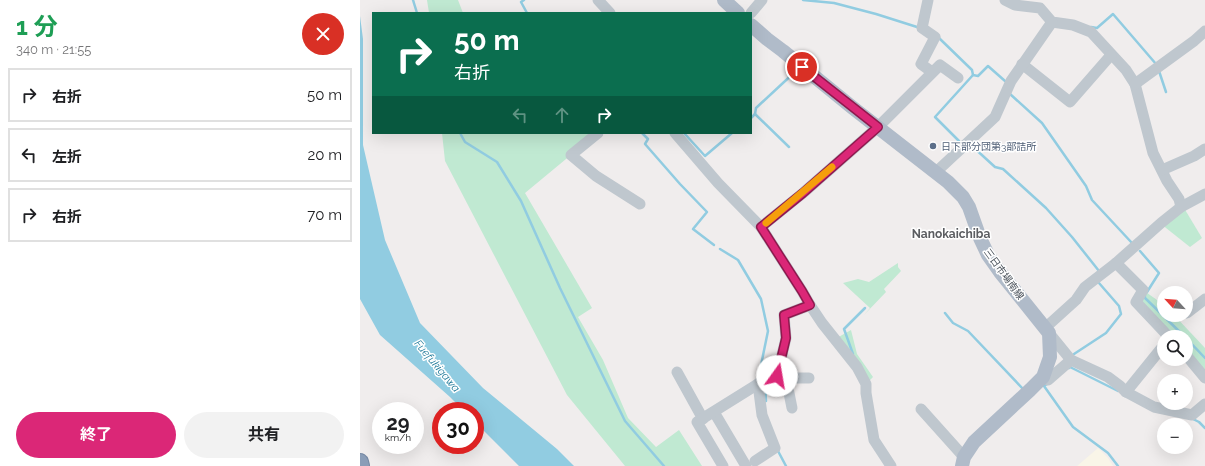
<!DOCTYPE html>
<html lang="ja">
<head>
<meta charset="utf-8">
<style>
  :root { --surface:#fff; --page:#f2f2f2; --text:#202124; --muted:#757577; --line:#e0e0e0; --accent:#db2777 }
  body { margin:0; font-family:Raleway,"Noto Sans JP",sans-serif; background:var(--page); color:var(--text); height:100vh; display:flex; flex-direction:column; font-size:15px; white-space:nowrap }
  * { box-sizing:border-box; margin:0 }
  p { font-size:13px; color:var(--muted) }
  .icon { flex:none; width:22px; height:22px; fill:none; stroke:currentColor; stroke-width:2; stroke-linecap:round; stroke-linejoin:round }
  .map { position:relative; flex:1; overflow:hidden }
  .panel { display:flex; flex-direction:column; background:var(--surface); width:360px }
  .panel>* { flex:none }
  .guide { position:absolute; left:12px; top:12px; width:380px; height:122px; border-radius:0px; box-shadow:0 4px 16px #0002; background:#0b6e4f; color:#fff; overflow:hidden }
  .needle { width:26px; rotate:296deg }
  .buttons { position:absolute; left:797px; top:286px; display:grid; gap:8px }
  .buttons a { display:grid; place-items:center; width:36px; height:36px; border-radius:50%; background:var(--surface); box-shadow:0 4px 16px #0002; font-size:20px }
  .speed { position:absolute; left:12px; top:402px; display:flex; gap:8px; font-size:20px; font-weight:700; text-align:center }
  .speed>* { display:grid; place-content:center; width:52px; height:52px; border-radius:50%; background:var(--surface); box-shadow:0 4px 16px #0002; line-height:1 }
  .speed small { font-size:10px; font-weight:400 }
  .speed .limit { border:6px solid #d22; background:#fff; color:#111 }
  .pin { position:absolute; display:grid; place-items:center; width:34px; height:34px; color:#fff; margin:-17px; border:2px solid #fff; border-radius:50%; box-shadow:0 1px 4px #0007 }
  .me { position:absolute; width:44px; margin:-22px; rotate:13deg; stroke-linejoin:round; filter:drop-shadow(0 0 3px #0008) }
  .turn { display:flex; align-items:center; gap:14px; height:84px; padding:0 16px; font-size:18px }
  .turn .icon { width:52px; height:52px; stroke-width:2.5 }
  .turn b { display:block; font-size:28px; line-height:34px }
  .lanes { display:flex; align-items:center; height:38px; padding:0 16px; background:#0003; justify-content:center; gap:20px; direction:ltr }
  .lanes .off { opacity:.35 }
  .round { display:grid; place-items:center; flex:none; width:42px; height:42px; border-radius:21px; background:var(--page) }
  .head { display:flex; align-items:center; justify-content:space-between; height:68px; padding:0 16px }
  h1 { font-size:24px; font-weight:700; line-height:30px; color:#1e9e55 }
  .button { display:flex; gap:8px; margin-top:auto; padding:8px 16px }
  .button a { flex:1; height:46px; border-radius:24px; background:var(--accent); color:#fff; font-size:16px; font-weight:700; line-height:46px; text-align:center }
  .button a+a { background:var(--page); color:var(--text) }
  ul { padding:0; list-style:none }
  li { display:flex; align-items:center; gap:12px; height:54px; margin:0 8px 6px; padding:0 8px; border:2px solid var(--line); border-radius:0px }
  li div { flex:1 }
  li b { display:block; font-size:15px }
  li em { font-style:normal }
  main { display:flex; flex:1; min-height:0 }
  .map>svg:first-child { display:block }
  .commercial { fill:#f9f5e8 }
  .green { fill:#c0e9d2 }
  .water { fill:#91cce1 }
  .lines { fill:none; stroke-linecap:round; stroke-linejoin:round }
  .stream { stroke:#91cce1; stroke-width:2.5 }
  .highway-casing { stroke:#7588a3; stroke-width:18 }
  .minor { stroke:#bfc7ce; stroke-width:11 }
  .major { stroke:#b0bbc9; stroke-width:14 }
  .highway { stroke:#8a9db7; stroke-width:16 }
  .route-casing { stroke:#8e194d; stroke-width:10 }
  .route { stroke:#db2777; stroke-width:7 }
  .slow { stroke:#f59e0b; stroke-width:7 }
  .service-dot { fill:#5c6f8a; stroke:#fff; stroke-width:1.5 }
  .labels { text-anchor:middle; dominant-baseline:central; stroke-width:3; stroke-linejoin:round; paint-order:stroke }
  .service-label { font-size:10px; fill:#4e5e75; stroke:#fff; text-anchor:start }
  .street-label { font-size:10px; fill:#474f58; stroke:#fff }
  .water-label { font-size:11px; font-style:italic; fill:#1b7797; stroke:#fff }
  .quarter-label { font-size:12px; font-weight:bold; fill:#5b5d61; stroke:#fff }
</style>
</head>
<body>
<main>
<section class="panel">
<div class="head"><div><h1>1 分</h1><p>340 m · 21:55</p></div><a class="round" style="background:#d93025;color:#fff"><svg class="icon" aria-label="close" viewBox="0 0 24 24"><path d="M6 6l12 12M18 6L6 18"/></svg></a></div>
<ul>
<li><svg class="icon" aria-label="right" viewBox="0 0 24 24"><path d="M7 20v-9h11M14 6l5 5-5 5"/></svg><div><b>右折</b></div><em>50 m</em></li>
<li><svg class="icon" aria-label="left" viewBox="0 0 24 24"><path d="M17 20v-9H6M10 6l-5 5 5 5"/></svg><div><b>左折</b></div><em>20 m</em></li>
<li><svg class="icon" aria-label="right" viewBox="0 0 24 24"><path d="M7 20v-9h11M14 6l5 5-5 5"/></svg><div><b>右折</b></div><em>70 m</em></li>
</ul>
<div class="button"><a>終了</a><a>共有</a></div>
</section>
<div class="map">
<svg width="845" height="466" viewBox="0 0 845 466">
  <rect width="100%" height="100%" fill="#f0eded"/>
  <path class="commercial" d="M738,448L748,458L753,466H717Z"/>
  <g class="green">
    <path d="M67,0H98L103,13H69Z"/>
    <path d="M82,133H233L235,135L165,193L232,308L218,317L243,360L268,418L296,447L319,430L342,466H265L207,395L85,161Z"/>
    <path d="M824,208L842,238L830,247L801,224Z"/>
    <path d="M538,263V267L541,271L524,289L526,292L504,315L510,308L483,283L498,279L509,282Z"/>
    <path d="M783,290L804,305V315H814L845,348V378L826,355V337H809L776,302Z"/>
    <path d="M491,330L497,354L513,377L506,384L475,339Z"/>
  </g>
  <path class="water" d="M0,16L3,39V145L25,240L60,323L123,388L197,449L214,466H159L115,422V411H104L90,397L20,335L0,299Z"/>
  <g class="lines">
    <g class="stream">
      <path d="M53,0L57,13"/>
      <path d="M164,0L161,2L167,13"/>
      <path d="M443,0L474,3L516,14L557,27"/>
      <path d="M731,27L737,28L753,14L796,64"/>
      <path d="M579,38L612,70L613,75L618,76L628,66L645,81"/>
      <path d="M799,71L806,92"/>
      <path d="M650,94L682,123L726,186L732,200L772,243"/>
      <path d="M395,114L396,108L438,69"/>
      <path d="M391,118L395,114L429,147"/>
      <path d="M100,133L105,142L137,162L161,201L200,288L265,421L304,466"/>
      <path d="M282,133L288,139L285,144L320,184L347,212L333,229L354,245"/>
      <path d="M324,133L345,156L372,133"/>
      <path d="M599,141L575,117L613,75"/>
      <path d="M612,146L635,167L643,169L686,208L712,237L739,271"/>
      <path d="M360,249L378,260L401,299L408,331L400,370"/>
      <path d="M780,251L799,273L787,292"/>
      <path d="M785,296L784,297L825,337"/>
      <path d="M585,313L593,323L608,331L664,390"/>
      <path d="M826,338L845,358"/>
      <path d="M493,354L484,329L505,308"/>
      <path d="M714,354L746,333L761,314L759,306L739,283"/>
      <path d="M709,368L710,367L758,391"/>
      <path d="M405,382L406,401"/>
      <path d="M687,384L684,386L713,427L748,453L758,466"/>
      <path d="M833,419L839,422L845,428"/>
      <path d="M418,451L426,466"/>
    </g>
    <g class="highway-casing">
      <path id="highway" d="M0,462L1,466"/>
    </g>
    <g class="minor">
      <path d="M238,0L250,13"/>
      <path d="M568,0L562,28L575,37L561,64L572,72"/>
      <path d="M645,0L655,5L680,8L692,22L713,25L731,32L766,70L775,84L793,153L807,181L819,199L821,207"/>
      <path d="M391,13L402,0"/>
      <path d="M662,64L710,102L751,55"/>
      <path d="M775,84L834,41L845,31"/>
      <path d="M238,133L211,155L236,176L280,204"/>
      <path d="M315,133L358,183L401,227L442,291L450,305L462,323L497,367L506,384V393L514,440L531,466"/>
      <path d="M802,170L834,156L845,149"/>
      <path d="M576,172L635,117L651,81L692,22"/>
      <path d="M401,227L443,193L518,127L580,65L598,78"/>
      <path d="M756,263L783,290L776,302L809,337"/>
      <path d="M827,313L845,299"/>
      <path d="M685,328L716,300L725,287L756,263L801,223L821,207L845,194"/>
      <path d="M689,333L711,360L748,377L760,386L766,392L794,407L832,415L845,404"/>
      <path d="M826,355L845,378"/>
      <path d="M317,372L343,419"/>
      <path d="M683,377L688,380L711,360"/>
      <path d="M426,378L432,408"/>
      <path d="M449,378H426L417,376L426,338L424,315L450,305"/>
      <path d="M766,392L804,345"/>
      <path d="M561,409L604,457"/>
      <path d="M354,412L386,466"/>
      <path d="M395,461L415,448L402,415L398,384"/>
      <path d="M363,466L337,422L398,384L406,376H417"/>
    </g>
    <g class="major">
      <path d="M364,0L378,13"/>
      <path d="M391,25L407,39L423,51L493,108L588,182L603,197L609,207L620,238L628,255L640,272L689,333L690,357L683,377L670,390L614,442L604,457L602,466"/>
    </g>
    <use href="#highway" class="highway"/>
  </g>
  <g class="lines">
    <g class="route-casing">
      <path id="route" d="M417,376L426,338L424,315L450,305L442,291L401,227L443,193L518,127L442,67"/>
    </g>
    <use href="#route" class="route"/>
    <path class="slow" d="M406,223L472,167"/>
  </g>
  <circle class="service-dot" cx="573" cy="146" r="4"/>
  <g class="labels">
    <g class="service-label">
      <text x="581" y="146">日下部分団第3部詰所</text>
    </g>
    <g class="street-label">
      <text transform="translate(644 274) rotate(54)">三日市場南線</text>
    </g>
    <g class="water-label">
      <text transform="translate(77 366) rotate(50)">Fuefukigawa</text>
    </g>
    <g class="quarter-label">
      <text x="591" y="234">Nanokaichiba</text>
    </g>
  </g>
</svg>
<div class="buttons">
<a><svg class="needle" viewBox="-14 -14 28 28"><path d="M0-13l5 13h-10z" fill="#e53935"/><path d="M0 13l5-13h-10z" fill="#757577"/></svg></a>
<a><svg class="icon" aria-label="search" viewBox="0 0 24 24"><circle cx="10" cy="10" r="6"/><path d="M15 15l6 6"/></svg></a>
<a>+</a>
<a>−</a>
</div>
<div class="speed"><div>29<small>km/h</small></div><div class="limit">30</div></div>
<div class="pin" style="left:442px;top:67px;background:#d93025"><svg class="icon" aria-label="arrive" viewBox="0 0 24 24"><path d="M6 21V4h12l-3 4 3 4H6"/></svg></div>
<svg class="me" style="left:417px;top:376px" viewBox="-20 -20 40 40"><circle r="19" fill="#fff"/><path d="M0-13L10 11 0 6-10 11z" fill="#db2777"/></svg>
<div class="guide">
<div class="turn"><svg class="icon" aria-label="right" viewBox="0 0 24 24"><path d="M7 20v-9h11M14 6l5 5-5 5"/></svg><div><b>50 m</b>右折</div></div>
<div class="lanes"><svg class="icon off" aria-label="left" viewBox="0 0 24 24"><path d="M17 20v-9H6M10 6l-5 5 5 5"/></svg><svg class="icon off" aria-label="ahead" viewBox="0 0 24 24"><path d="M12 20V5M6 11l6-6 6 6"/></svg><svg class="icon" aria-label="right" viewBox="0 0 24 24"><path d="M7 20v-9h11M14 6l5 5-5 5"/></svg></div>
</div>
</div>
</main>
</body>
</html>
